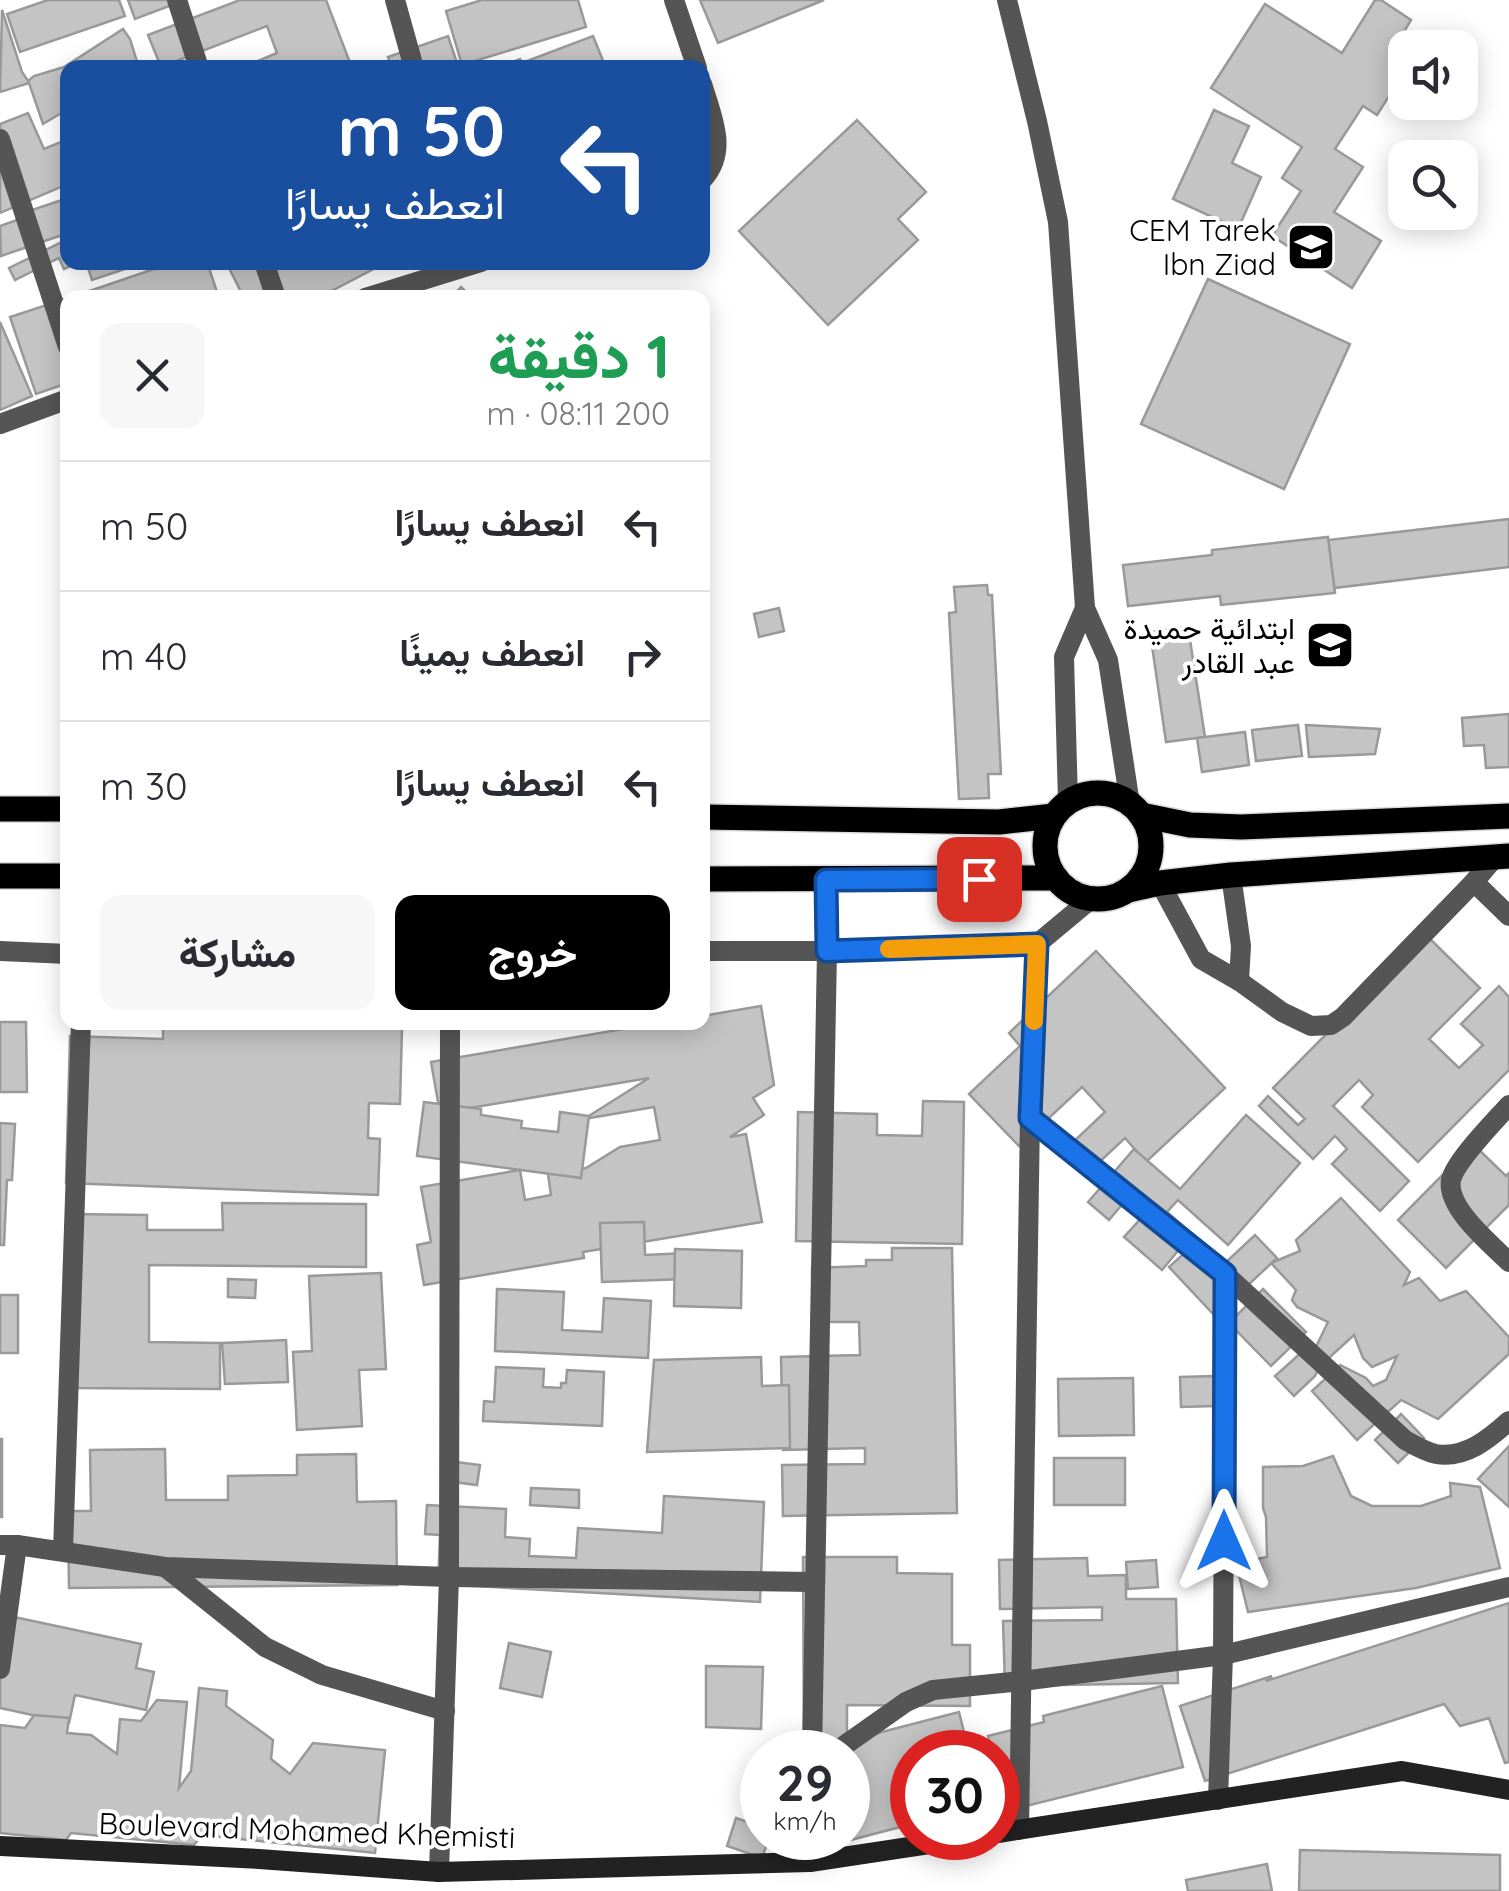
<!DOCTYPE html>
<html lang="ar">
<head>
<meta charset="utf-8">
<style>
  :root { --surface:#fff; --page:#f7f7f7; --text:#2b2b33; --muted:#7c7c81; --line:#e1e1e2; --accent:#000 }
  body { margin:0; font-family:Quicksand,Vazirmatn,sans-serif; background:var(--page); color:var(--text); direction:rtl; height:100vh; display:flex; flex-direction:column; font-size:38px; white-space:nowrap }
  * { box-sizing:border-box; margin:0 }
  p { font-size:32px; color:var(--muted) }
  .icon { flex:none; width:55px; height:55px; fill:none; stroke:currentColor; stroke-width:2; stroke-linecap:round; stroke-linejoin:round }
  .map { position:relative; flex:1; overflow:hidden; direction:ltr }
  .side { position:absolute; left:60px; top:290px; width:650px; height:740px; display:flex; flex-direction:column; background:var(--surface); border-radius:20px; box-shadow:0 5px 25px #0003; direction:rtl }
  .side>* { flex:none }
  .top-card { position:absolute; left:60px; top:60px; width:650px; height:210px; border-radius:20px; box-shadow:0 5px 25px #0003; direction:rtl; background:#1a4fa0; color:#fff; overflow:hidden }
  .buttons { position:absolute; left:1388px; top:30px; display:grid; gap:20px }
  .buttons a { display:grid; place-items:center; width:90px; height:90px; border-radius:20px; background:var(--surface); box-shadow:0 5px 25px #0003; font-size:50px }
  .speed { position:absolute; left:740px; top:1730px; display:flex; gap:20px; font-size:50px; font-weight:700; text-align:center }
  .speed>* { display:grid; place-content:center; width:130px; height:130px; border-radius:50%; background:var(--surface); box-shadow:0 5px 25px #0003; line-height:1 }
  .speed small { font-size:25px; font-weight:400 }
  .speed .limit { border:15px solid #d22; background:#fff; color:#111 }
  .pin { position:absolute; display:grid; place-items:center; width:85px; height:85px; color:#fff; margin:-42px; border-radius:20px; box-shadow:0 5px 15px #0006 }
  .me { position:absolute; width:110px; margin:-55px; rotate:0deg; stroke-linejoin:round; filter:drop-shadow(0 0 8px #0008) }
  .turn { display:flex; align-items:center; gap:35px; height:210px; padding:0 40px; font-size:45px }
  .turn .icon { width:130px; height:130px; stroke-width:2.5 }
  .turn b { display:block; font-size:70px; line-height:85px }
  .round { display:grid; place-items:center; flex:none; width:105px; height:105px; border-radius:20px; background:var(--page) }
  .overview { display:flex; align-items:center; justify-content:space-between; height:170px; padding:0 40px }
  h1 { font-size:60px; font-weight:800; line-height:75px; color:#1e9e55 }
  .action { display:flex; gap:20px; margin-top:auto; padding:20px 40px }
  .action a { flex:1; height:115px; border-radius:20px; background:var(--accent); color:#fff; font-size:40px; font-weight:800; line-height:115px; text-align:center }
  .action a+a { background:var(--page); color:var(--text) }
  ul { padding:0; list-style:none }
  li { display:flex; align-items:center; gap:30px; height:130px; padding:0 40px; border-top:2px solid var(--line) }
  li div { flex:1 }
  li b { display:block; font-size:38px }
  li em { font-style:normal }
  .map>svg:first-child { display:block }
  .building { fill:#c4c4c4; stroke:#999; stroke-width:2.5 }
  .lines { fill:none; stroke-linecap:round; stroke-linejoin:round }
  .primary-casing { stroke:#dbdbdb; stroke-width:28 }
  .minor { stroke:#555; stroke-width:20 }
  .tertiary { stroke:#555; stroke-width:20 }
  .secondary { stroke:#222; stroke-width:20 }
  .primary { stroke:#000; stroke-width:25 }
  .route-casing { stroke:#114b97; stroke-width:25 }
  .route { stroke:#1a73e8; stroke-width:18 }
  .slow { stroke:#f59e0b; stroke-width:18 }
  .labels { text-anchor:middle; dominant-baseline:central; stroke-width:8; stroke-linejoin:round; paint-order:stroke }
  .poi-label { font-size:30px; fill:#000; stroke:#fff; text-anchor:end }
  .street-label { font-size:30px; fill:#000; stroke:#fff }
</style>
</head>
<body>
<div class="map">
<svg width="1509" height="1891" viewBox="0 0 1509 1891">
  <rect width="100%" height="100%" fill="#fff"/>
  <g class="building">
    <path d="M48,0H119L125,16L20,52L7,14Z"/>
    <path d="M128,0H185L135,19Z"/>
    <path d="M326,0L352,68H241L277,53L267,26L161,67L148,35L240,0Z"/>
    <path d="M482,0H578L586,27L462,65L446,11Z"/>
    <path d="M700,0H824L718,43Z"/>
    <path d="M1375,0H1381L1411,20L1405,30L1432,48H1405V71L1377,115L1363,106L1335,149L1363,167L1334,212L1381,241L1352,288L1272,236L1301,191L1282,178L1302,147L1211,88L1265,4L1342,53Z"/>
    <path d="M2,10L22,72L28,81L34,76L64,67L123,29L130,39L139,68H68V109L43,124L29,83L0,92Z"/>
    <path d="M448,36L458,66L392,68L388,57Z"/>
    <path d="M593,36L606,68H498L520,59L522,63Z"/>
    <path d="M1214,110L1249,126L1232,163L1261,177L1238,229L1173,199Z"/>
    <path d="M28,113L44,149L68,139V184L0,213V124Z"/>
    <path d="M857,120L926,192L898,219L918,240L828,325L739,231Z"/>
    <path d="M68,198V233L1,256L0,226L28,216L26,212Z"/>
    <path d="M64,241L68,248V262L75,264L64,269L59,258L15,280L9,268Z"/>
    <path d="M86,262H146L92,280Z"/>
    <path d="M155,262H207L219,298H69L157,268Z"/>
    <path d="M226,262H387L318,298H244Z"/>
    <path d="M1208,279L1350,344L1284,489L1141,424Z"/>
    <path d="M461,287L472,298H451Z"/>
    <path d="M68,298V383L36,394L10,317Z"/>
    <path d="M0,322L32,396L0,410Z"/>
    <path d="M1509,519V567L1334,588L1328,540Z"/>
    <path d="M1328,537L1335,593L1221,605L1220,596L1128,606L1123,565L1212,555V550Z"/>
    <path d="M987,585L988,595H992L1001,774H988L989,798L959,799L949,613L956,612L954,587Z"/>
    <path d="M779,608L784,631L759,637L754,614Z"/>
    <path d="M1188,627L1205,737L1166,742L1150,632Z"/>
    <path d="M1509,714V767L1486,768L1484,745L1464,746L1462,718Z"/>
    <path d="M1298,725L1302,756L1256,761L1252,730Z"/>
    <path d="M1306,725L1380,729L1375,754L1309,757Z"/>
    <path d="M1245,732L1249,765L1202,772L1197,738Z"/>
    <path d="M1425,934L1480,988L1429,1039L1459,1068L1483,1045L1461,1024L1499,986L1509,997V1070L1418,1162L1362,1107L1373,1095L1359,1080L1333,1106L1409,1181L1380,1211L1332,1164L1347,1149L1335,1136L1313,1159L1259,1106L1268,1096L1298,1125L1305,1119L1273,1088Z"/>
    <path d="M1096,951L1225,1088L1146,1162L1125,1138L1092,1169L1070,1145L1105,1112L1082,1087L1019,1146L969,1094L1020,1046L1009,1033Z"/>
    <path d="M761,1006L774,1085L753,1098L764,1115L730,1137L746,1134L762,1222L583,1252L584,1258L424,1285L417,1245L431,1242L421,1187L520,1170L525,1200L551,1195L548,1174L586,1168L620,1147L660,1140L654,1107L584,1119L649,1078L440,1113L431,1062L664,1022H702V1016Z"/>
    <path d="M0,1022H26L27,1092H0Z"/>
    <path d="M163,1022H267L402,1028L400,1104L369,1103L368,1138L380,1139L378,1195L66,1183L70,1036L163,1039Z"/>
    <path d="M923,1101L964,1102L962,1244L796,1241L798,1112L877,1114V1135L922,1136Z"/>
    <path d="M424,1102L481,1109V1115L522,1121L521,1128L558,1132L560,1112L589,1116L581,1178L417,1156Z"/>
    <path d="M1246,1115L1300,1163L1228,1245L1178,1200L1167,1212L1192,1234L1162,1270L1124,1237L1144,1215L1126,1200L1109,1220L1088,1202L1134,1149L1180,1189Z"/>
    <path d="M0,1123L15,1124L12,1180H7L4,1245H0Z"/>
    <path d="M1473,1144L1506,1176L1509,1173V1205L1446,1268L1398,1220Z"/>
    <path d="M1341,1198L1410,1272L1404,1285L1419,1278L1440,1301L1466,1291L1509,1337V1354L1438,1419L1401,1400L1357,1440L1312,1391L1340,1365L1366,1378L1373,1386L1386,1380L1397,1356L1372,1367L1363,1358L1354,1335L1320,1366L1315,1376L1294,1396L1275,1376L1303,1351L1312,1355L1328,1322L1297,1307L1292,1300L1296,1290L1271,1263L1300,1251L1296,1240Z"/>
    <path d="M222,1203L366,1204V1267L149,1265V1342L220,1343V1389L73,1388V1214L147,1215V1230H223Z"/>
    <path d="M644,1222L645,1255L685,1253L686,1279L602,1282L600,1223Z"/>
    <path d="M1255,1235L1277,1258L1215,1316L1169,1267L1199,1240L1222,1266Z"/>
    <path d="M892,1248H952L957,1513L783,1516L782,1465L865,1464V1448L783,1450L781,1357L860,1355L859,1322H813L812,1268L866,1266V1260H892Z"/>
    <path d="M675,1249L742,1251L741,1308L674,1306Z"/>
    <path d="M381,1273L386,1369L359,1370L362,1426L297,1430L293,1352L312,1351L309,1276Z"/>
    <path d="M228,1279L256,1280L255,1298L228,1297Z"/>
    <path d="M497,1289L564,1292L562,1330L602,1332L604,1298L651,1301L648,1358L495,1351Z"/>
    <path d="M1263,1289L1306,1332L1271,1366L1229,1323Z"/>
    <rect x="0" y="1295" width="18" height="58"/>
    <path d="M286,1340L288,1382L225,1384L222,1343Z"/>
    <path d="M761,1357L762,1386L789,1385L790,1448L647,1452L654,1360Z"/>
    <path d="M496,1367L544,1369L543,1387L561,1388V1383H566L567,1370L604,1372L602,1426L483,1421L484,1401L494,1402Z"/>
    <path d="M1214,1376L1215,1406L1181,1407L1180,1377Z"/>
    <path d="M1133,1378L1134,1435L1059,1436L1058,1379Z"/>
    <path d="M1401,1414L1424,1438L1398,1463L1375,1440Z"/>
    <rect x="0" y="1439" width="2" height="78"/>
    <path d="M1509,1446V1507L1478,1479Z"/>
    <path d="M165,1449L166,1500H228V1476L297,1475V1455L356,1454L357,1502L396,1501L397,1585L69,1588L68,1511H91L90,1450Z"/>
    <path d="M1333,1456L1351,1496L1372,1506H1421L1451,1496L1450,1483L1480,1487L1500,1568L1416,1588L1248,1612L1236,1563L1267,1557L1266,1517L1263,1508V1467L1303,1466Z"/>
    <rect x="1054" y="1458" width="71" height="47"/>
    <path d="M448,1461L480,1465L477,1485L445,1481Z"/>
    <path d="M531,1488L579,1490V1508L530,1505Z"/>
    <path d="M664,1496L764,1502L760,1602L438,1584L440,1535L425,1534L427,1505L506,1509L505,1537L530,1539L529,1556L576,1558L578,1528L662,1533Z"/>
    <path d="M803,1557H897V1573L952,1574V1645H970V1706L847,1705V1752H804Z"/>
    <path d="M1087,1558L1088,1576L1126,1575V1599H1176L1178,1683L1005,1686L1003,1621L1102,1620V1607L1000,1609L999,1560Z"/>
    <path d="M1156,1560L1158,1587L1128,1589L1126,1562Z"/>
    <path d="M1509,1603V1762L1505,1763L1489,1718L1460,1726L1444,1704L1205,1781L1180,1706L1272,1676L1266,1681Z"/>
    <path d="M0,1614L141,1644L136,1668L154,1672L146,1710L75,1695L69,1723L0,1708Z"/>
    <path d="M509,1643L551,1652L542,1697L500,1688Z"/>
    <path d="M706,1666L763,1667L761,1729L706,1727Z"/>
    <path d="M1162,1686L1183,1767L1006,1811L998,1775V1752H992L988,1736L1044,1722L1043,1716Z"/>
    <path d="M199,1688L227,1691L226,1706L273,1740L271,1759L290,1774L313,1743L385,1750L375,1853L202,1835L194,1845L71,1833L66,1840L0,1833V1725L25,1728L34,1715L69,1718L67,1733L91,1735L117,1754L120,1719L141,1721L157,1700L187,1702L179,1788L191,1771Z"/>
    <path d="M959,1712L969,1752H912V1824L805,1852L801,1838H848V1783L858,1780L847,1741Z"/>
    <path d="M736,1818L762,1827V1838H769L762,1858L727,1846Z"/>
    <path d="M1300,1850L1500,1855V1891H1299Z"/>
    <path d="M1267,1864L1272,1891H1188L1186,1880Z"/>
  </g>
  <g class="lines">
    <g class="primary-casing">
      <g id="primary">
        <circle cx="1098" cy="846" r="53"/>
        <path d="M0,809H68"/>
        <path d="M1141,815L1190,825L1241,827L1509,816"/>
        <path d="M702,817L999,822L1054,816"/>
        <path d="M0,876H68"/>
        <path d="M702,879L1056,878"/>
        <path d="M1128,890L1160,883L1231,875L1509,856"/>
      </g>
    </g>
    <g class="minor">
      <path d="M177,0L199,68"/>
      <path d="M395,0L414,68"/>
      <path d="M674,0L697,68"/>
      <path d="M702,84C712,117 729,152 702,180"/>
      <path d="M0,139L68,347"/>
      <path d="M264,262L276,298"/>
      <path d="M365,298L481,262"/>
      <path d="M0,424L68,399"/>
      <path d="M1231,875L1241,946L1239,981"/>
      <path d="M1474,882L1509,916"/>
      <path d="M1160,883L1201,959L1239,981L1282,1012L1311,1026L1331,1025L1343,1017L1474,882L1495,857"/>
      <path d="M0,951L68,954"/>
      <path d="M702,951H827L1037,944L1091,899"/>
      <path d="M1509,1105C1495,1121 1455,1161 1451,1180C1446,1208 1491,1244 1509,1262"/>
      <path d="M1030,1117L1225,1274L1405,1440C1414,1445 1426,1452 1436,1454C1465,1459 1489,1439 1509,1421"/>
      <path d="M0,1545H17L165,1567L449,1577L813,1582"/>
      <path d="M63,1551L81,1022"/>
      <path d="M165,1567L265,1647L322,1675L445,1711"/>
      <path d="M0,1669L17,1545"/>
      <path d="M812,1752L827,951L826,880"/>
      <path d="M835,1752L906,1702L933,1690L1022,1681L1223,1655L1509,1587"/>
      <path d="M1218,1800L1223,1655L1225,1274"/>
      <path d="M1019,1830L1030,1117L1037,944"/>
      <path d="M810,1862V1838"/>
      <path d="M439,1872L449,1577L450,1022"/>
    </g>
    <g class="tertiary">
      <path d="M1007,0L1037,121L1058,222L1085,608L1108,660L1130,804"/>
      <path d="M1068,802L1064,657L1085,608"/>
    </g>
    <g class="secondary">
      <path d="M998,1833L1402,1771L1509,1790"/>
      <path d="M0,1846L259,1859L439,1872L810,1862L969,1838"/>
    </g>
    <use href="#primary" class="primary"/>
  </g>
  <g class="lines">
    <g class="route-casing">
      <path id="route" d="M979,879L826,880L827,951L1037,944L1030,1118L1225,1274L1224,1541"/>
    </g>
    <use href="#route" class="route"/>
    <path class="slow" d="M889,949L1037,944L1034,1021"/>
  </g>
  <defs>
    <g id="school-square" transform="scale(2.5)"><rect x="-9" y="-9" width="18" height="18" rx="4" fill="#000" stroke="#fff"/><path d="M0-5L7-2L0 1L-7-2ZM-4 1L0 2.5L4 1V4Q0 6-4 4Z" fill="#fff"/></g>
  </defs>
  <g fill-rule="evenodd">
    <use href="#school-square" x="1311" y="247"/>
    <use href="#school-square" x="1330" y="645"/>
  </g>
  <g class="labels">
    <g class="poi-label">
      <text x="1276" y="230">CEM Tarek<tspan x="1276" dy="34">Ibn Ziad</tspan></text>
      <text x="1295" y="628">ابتدائية حميدة<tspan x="1295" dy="34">عبد القادر</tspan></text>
    </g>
    <g class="street-label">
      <text transform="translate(307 1830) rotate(2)">Boulevard Mohamed Khemisti</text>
    </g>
  </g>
</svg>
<div class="buttons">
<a><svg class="icon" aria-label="sound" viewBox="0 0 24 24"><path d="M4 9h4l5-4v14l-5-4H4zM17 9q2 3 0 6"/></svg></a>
<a><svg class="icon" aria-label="search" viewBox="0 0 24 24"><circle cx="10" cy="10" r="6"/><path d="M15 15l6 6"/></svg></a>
</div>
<div class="speed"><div>29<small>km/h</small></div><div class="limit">30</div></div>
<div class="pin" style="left:979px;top:879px;background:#d93025"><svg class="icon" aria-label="arrive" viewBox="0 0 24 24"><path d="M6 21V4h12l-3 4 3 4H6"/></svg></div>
<svg class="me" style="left:1224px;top:1541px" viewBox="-20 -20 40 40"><path d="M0-17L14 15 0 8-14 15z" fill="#1a73e8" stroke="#fff" stroke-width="4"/></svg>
<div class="top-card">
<div class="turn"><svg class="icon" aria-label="left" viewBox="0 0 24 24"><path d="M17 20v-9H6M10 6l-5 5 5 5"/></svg><div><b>50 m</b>انعطف يسارًا</div></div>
</div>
<section class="side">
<div class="overview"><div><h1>1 دقيقة</h1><p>200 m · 08:11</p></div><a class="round"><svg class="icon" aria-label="close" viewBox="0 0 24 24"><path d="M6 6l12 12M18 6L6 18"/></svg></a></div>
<ul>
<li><svg class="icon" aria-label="left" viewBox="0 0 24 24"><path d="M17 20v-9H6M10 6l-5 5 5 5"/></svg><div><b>انعطف يسارًا</b></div><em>50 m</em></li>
<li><svg class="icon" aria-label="right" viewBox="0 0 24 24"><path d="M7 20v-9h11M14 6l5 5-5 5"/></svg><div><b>انعطف يمينًا</b></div><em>40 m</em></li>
<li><svg class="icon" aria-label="left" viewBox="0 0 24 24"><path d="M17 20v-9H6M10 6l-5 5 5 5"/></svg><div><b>انعطف يسارًا</b></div><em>30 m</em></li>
</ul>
<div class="action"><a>خروج</a><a>مشاركة</a></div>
</section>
</div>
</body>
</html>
